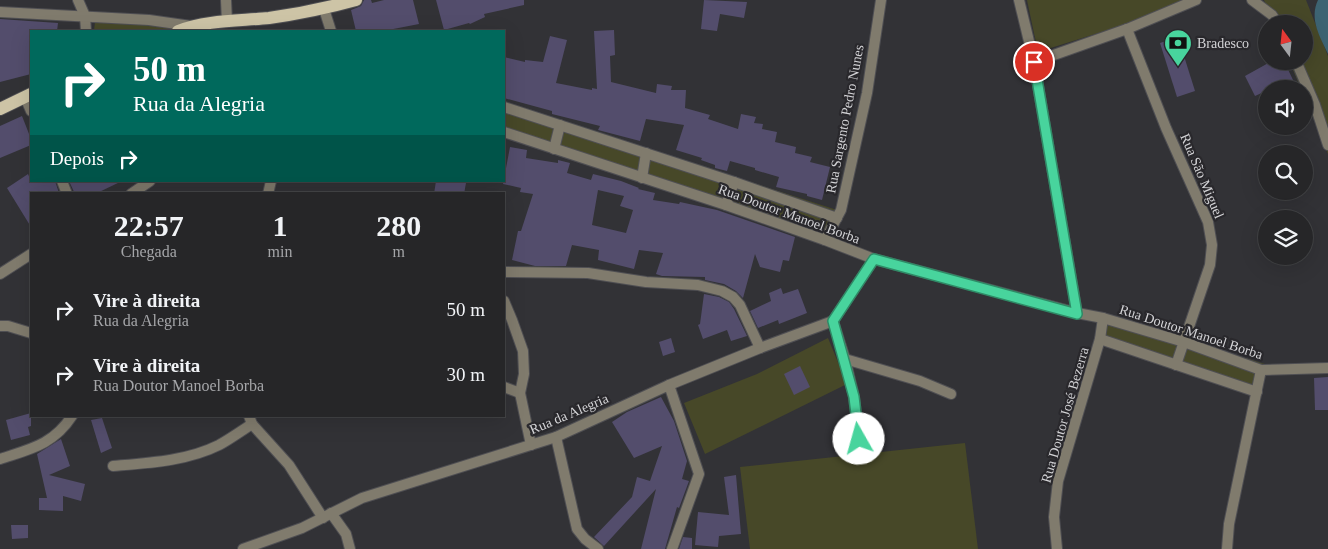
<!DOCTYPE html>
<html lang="pt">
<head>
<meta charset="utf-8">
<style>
  :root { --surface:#262628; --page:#2e2e30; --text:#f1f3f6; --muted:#a4a5a8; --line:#424345 }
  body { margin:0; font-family:Georgia,serif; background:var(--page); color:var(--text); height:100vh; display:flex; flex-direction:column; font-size:19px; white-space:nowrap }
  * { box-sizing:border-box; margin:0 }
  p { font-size:16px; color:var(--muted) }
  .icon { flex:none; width:28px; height:28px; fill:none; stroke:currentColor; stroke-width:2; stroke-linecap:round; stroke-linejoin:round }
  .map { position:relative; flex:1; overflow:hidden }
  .drawer { position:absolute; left:30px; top:192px; width:475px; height:225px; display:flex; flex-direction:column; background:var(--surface); border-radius:0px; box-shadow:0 5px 20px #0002,0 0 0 1px var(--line) }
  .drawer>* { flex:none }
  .top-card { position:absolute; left:30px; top:30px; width:475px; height:152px; border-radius:0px; box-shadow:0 5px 20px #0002,0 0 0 1px var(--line); background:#00695c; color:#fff; overflow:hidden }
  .needle { width:32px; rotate:345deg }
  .fabs { position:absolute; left:1258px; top:15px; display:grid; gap:10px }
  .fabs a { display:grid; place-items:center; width:55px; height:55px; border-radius:50%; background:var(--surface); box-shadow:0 5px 20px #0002,0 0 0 1px var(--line); font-size:25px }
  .pin { position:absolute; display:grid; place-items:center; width:42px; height:42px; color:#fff; margin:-21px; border:2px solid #fff; border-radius:50%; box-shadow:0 1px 5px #0007 }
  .me { position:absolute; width:55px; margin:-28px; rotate:353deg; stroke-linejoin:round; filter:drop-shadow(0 0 4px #0008) }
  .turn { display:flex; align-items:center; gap:18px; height:105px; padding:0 20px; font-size:22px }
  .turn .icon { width:65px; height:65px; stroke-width:2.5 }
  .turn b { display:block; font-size:35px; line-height:42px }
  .then { display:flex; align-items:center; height:48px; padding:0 20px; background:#0003; gap:10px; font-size:19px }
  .eta { display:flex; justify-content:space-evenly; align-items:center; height:85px; text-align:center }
  .eta b { font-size:30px; font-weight:600; line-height:35px }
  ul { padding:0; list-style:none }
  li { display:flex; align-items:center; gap:15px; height:65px; padding:0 20px }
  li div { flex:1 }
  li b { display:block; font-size:19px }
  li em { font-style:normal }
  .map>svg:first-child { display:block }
  .green { fill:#474828 }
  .water { fill:#3d6372 }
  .building { fill:#534d6c; fill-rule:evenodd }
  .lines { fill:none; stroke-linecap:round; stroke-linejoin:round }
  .street-casing { stroke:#4f4f53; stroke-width:12 }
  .primary-casing { stroke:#4f4f53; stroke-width:14 }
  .street { stroke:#807b6d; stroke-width:10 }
  .primary { stroke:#cdc4a6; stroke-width:12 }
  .route-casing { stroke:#2f8a66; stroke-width:12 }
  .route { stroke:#48d49d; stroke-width:9 }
  .labels { text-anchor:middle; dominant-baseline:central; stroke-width:4.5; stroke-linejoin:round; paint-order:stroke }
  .poi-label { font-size:14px; fill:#d3d3d6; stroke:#29282c; text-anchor:start }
  .street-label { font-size:14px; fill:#d3d3d6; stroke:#29282c }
</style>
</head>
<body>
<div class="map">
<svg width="1328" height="549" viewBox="0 0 1328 549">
  <rect width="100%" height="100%" fill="#323236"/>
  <g class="green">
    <path d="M1027,0H1203L1038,52Z"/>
    <path d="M1264,0H1306L1328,56V154L1304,96V89H1301L1289,61H1304V24H1274Z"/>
    <path d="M95,22L177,26L164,31H94Z"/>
    <path d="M504,102L840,211L835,236L504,129Z"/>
    <path d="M1105,315L1265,364L1254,395L1098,337Z"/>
    <path d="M828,338L847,384L705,454L684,403L757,374Z"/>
    <path d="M965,443L978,549H750L740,467Z"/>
  </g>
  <path class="water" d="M1318,0H1328V54C1320,37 1309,19 1318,0Z"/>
  <g class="building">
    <path d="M364,0H371L372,3L384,0H413L419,24L383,31H356L351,10L361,6Z"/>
    <path d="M436,0H524V5L484,14L485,17L470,24L469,23L444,30Z"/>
    <path d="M704,0L747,2L744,18L720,14L717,31L701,29Z"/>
    <path d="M0,19L58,23L57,31H31V74L0,82Z"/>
    <path d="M614,30L615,55L610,56L611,82L656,93L657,84L672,86L671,90H686L685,108L710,115L708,119L738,129L741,114L756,117L754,123L763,124L762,129L777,132L775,142L796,147L795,153L812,157L810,162L830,167L822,200L807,196V194L776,187L779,177L755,170V168L730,161L727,171L715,168V165L701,160L702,158L676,150L684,125L646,119L640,141L598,130L600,126L552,114V111L504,98V57L525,62V60L543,62L550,36L567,40L556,83L592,90V88L597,89L594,31Z"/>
    <path d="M1178,37L1195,91L1177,97L1160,43Z"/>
    <path d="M1272,61H1284L1293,80L1271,89H1266V91L1255,96L1245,76Z"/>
    <path d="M22,116L31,139V145L0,158V126Z"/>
    <path d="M510,147L527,150L526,158L558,163V160L570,163L567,173L591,180L593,174L621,181L639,188L638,189L655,193L653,200L679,204L680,202L717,210L795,237L789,261L783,260L780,272L760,267L755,254L743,298L736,291L724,284L705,280V277L662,276L656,274L663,253L639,250L634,269L598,260L599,250L572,245L566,266H535L512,260L518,231H521L533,194L520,192L521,188L503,184ZM598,190L624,196L620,206L633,210L626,233L592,225Z"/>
    <path d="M28,174L31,181H55L59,193L31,194V227L7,188Z"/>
    <path d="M69,181H122L95,194H75Z"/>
    <path d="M436,181H456L466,183L464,194H434Z"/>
    <path d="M781,288L783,294L798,289L807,313L779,324L778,320L758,328L750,311L771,301L769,293Z"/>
    <path d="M704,294L719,297L729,302L734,309L747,336L731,341L727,330L703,339L698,325L700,324Z"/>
    <path d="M671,338L675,352L663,356L659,342Z"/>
    <path d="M800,366L810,387L794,395L784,374Z"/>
    <path d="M1328,377V410H1315L1314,378Z"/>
    <path d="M661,397L674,421L687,461L682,479L689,481L679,508L677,507L665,549H641L656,489L604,546L594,537L632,497L637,477L650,481L662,446L634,458L612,422L627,412Z"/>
    <path d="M31,413V426L28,427L30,435L11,440L6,420Z"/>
    <path d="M102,418L112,448L101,453L91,420Z"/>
    <path d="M61,439L70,466L49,475L85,484L81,501L63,496V511L39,510V498H47L37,454Z"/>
    <path d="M736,475L741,534L719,536L718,547L695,545L698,512L729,515L724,477Z"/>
    <path d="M11,525H28V538L12,539Z"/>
    <path d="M683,537L692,538V549H679Z"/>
  </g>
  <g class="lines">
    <g class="street-casing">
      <g id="street">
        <path d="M78,0L85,16L86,31"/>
        <path d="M226,0L227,22"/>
        <path d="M1019,0L1034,62L1077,313"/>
        <path d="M1252,0L1272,15L1278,24"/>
        <path d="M324,9L331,31"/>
        <path d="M0,12L149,20L191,26"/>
        <path d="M1127,29L1166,128L1208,222L1212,245L1210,265L1176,365"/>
        <path d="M1296,61L1315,105L1328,145"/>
        <path d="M1034,62L1127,29L1196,0"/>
        <path d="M25,97L31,111"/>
        <path d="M504,107L734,182L837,218"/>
        <path d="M504,132L726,205L825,240L874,259L1077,313L1103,318L1184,342L1261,370L1328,368"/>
        <path d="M554,149L560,125"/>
        <path d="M642,178L646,153"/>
        <path d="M62,181L67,194"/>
        <path d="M131,194L150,181"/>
        <path d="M268,194L271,181"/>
        <path d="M726,205L734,182"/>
        <path d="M825,240L841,210L867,93L881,0"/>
        <path d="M504,272L588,273L646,282L698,285L722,291L733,297L740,305L760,348"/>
        <path d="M0,274L31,254"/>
        <path d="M504,301L512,320L523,351L524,374L520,393L531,445"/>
        <path d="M833,321L845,359L854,397L859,439L854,444"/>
        <path d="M0,326H8L31,333"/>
        <path d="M1100,339L1257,392"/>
        <path d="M845,359L920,381L951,394"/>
        <path d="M669,385L699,474L672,549"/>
        <path d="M504,387L520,393"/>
        <path d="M249,416L252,424L289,465L323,518"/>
        <path d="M556,437L577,529L585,539L598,549"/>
        <path d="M0,459C30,449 53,445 72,416"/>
        <path d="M113,466C149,463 187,461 219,445C230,439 241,431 252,424"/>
        <path d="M331,513L346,534L350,549"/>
        <path d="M243,549L302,528L362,498L556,437L669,385L760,348L833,321L874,259"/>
        <path d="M1057,549L1054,517L1058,481L1100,339L1103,318"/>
        <path d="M1227,549L1229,524L1261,370"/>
      </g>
    </g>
    <g class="primary-casing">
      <g id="primary">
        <path d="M178,31C206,20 239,21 269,18C298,14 327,8 356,0"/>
        <path d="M0,109L31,94"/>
      </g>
    </g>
    <use href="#street" class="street"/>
    <use href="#primary" class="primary"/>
  </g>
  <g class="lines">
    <g class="route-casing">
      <path id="route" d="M859,439L854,397L833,321L874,259L1077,314L1034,62"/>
    </g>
    <use href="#route" class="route"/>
  </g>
  <defs>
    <g id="bank-pin" transform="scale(1.4375)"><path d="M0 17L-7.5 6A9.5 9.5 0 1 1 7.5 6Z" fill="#48d49d" stroke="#29282c"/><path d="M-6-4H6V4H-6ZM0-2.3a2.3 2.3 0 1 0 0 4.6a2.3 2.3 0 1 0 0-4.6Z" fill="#111"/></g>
  </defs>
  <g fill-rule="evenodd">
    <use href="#bank-pin" x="1178" y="43"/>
  </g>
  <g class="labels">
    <g class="poi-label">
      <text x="1197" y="43">Bradesco</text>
    </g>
    <g class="street-label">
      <text transform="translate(845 119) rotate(-79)">Rua Sargento Pedro Nunes</text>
      <text transform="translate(1202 176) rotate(67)">Rua São Miguel</text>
      <text transform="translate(789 214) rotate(20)">Rua Doutor Manoel Borba</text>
      <text transform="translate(1191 332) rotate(18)">Rua Doutor Manoel Borba</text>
      <text transform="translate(569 414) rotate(-23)">Rua da Alegria</text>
      <text transform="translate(1065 415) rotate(-74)">Rua Doutor José Bezerra</text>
    </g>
  </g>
</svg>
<div class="fabs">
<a><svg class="needle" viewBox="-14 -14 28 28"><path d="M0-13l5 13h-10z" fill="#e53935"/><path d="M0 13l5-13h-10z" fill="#a4a5a8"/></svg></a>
<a><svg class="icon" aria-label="sound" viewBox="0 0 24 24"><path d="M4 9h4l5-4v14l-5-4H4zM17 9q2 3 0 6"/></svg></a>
<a><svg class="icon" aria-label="search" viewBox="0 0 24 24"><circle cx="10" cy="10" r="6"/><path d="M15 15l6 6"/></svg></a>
<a><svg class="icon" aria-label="layers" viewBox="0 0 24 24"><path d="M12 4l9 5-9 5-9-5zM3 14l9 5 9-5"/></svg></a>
</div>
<div class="pin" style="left:1034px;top:62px;background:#d93025"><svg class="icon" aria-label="arrive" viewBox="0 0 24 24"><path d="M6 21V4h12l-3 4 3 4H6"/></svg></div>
<svg class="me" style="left:859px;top:439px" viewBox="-20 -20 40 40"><circle r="19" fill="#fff"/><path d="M0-13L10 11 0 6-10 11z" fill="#48d49d"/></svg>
<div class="top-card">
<div class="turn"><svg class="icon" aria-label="right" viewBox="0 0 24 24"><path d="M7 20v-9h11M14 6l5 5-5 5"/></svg><div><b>50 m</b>Rua da Alegria</div></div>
<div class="then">Depois<svg class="icon" aria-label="right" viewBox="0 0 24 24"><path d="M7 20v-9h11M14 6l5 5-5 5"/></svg></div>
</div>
<section class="drawer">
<div class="eta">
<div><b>22:57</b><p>Chegada</p></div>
<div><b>1</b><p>min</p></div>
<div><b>280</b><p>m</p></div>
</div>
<ul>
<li><svg class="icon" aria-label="right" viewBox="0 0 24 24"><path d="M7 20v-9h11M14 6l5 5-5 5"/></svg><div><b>Vire à direita</b><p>Rua da Alegria</p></div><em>50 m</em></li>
<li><svg class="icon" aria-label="right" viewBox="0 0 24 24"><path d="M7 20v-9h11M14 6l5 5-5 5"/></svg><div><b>Vire à direita</b><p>Rua Doutor Manoel Borba</p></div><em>30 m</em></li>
</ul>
</section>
</div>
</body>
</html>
